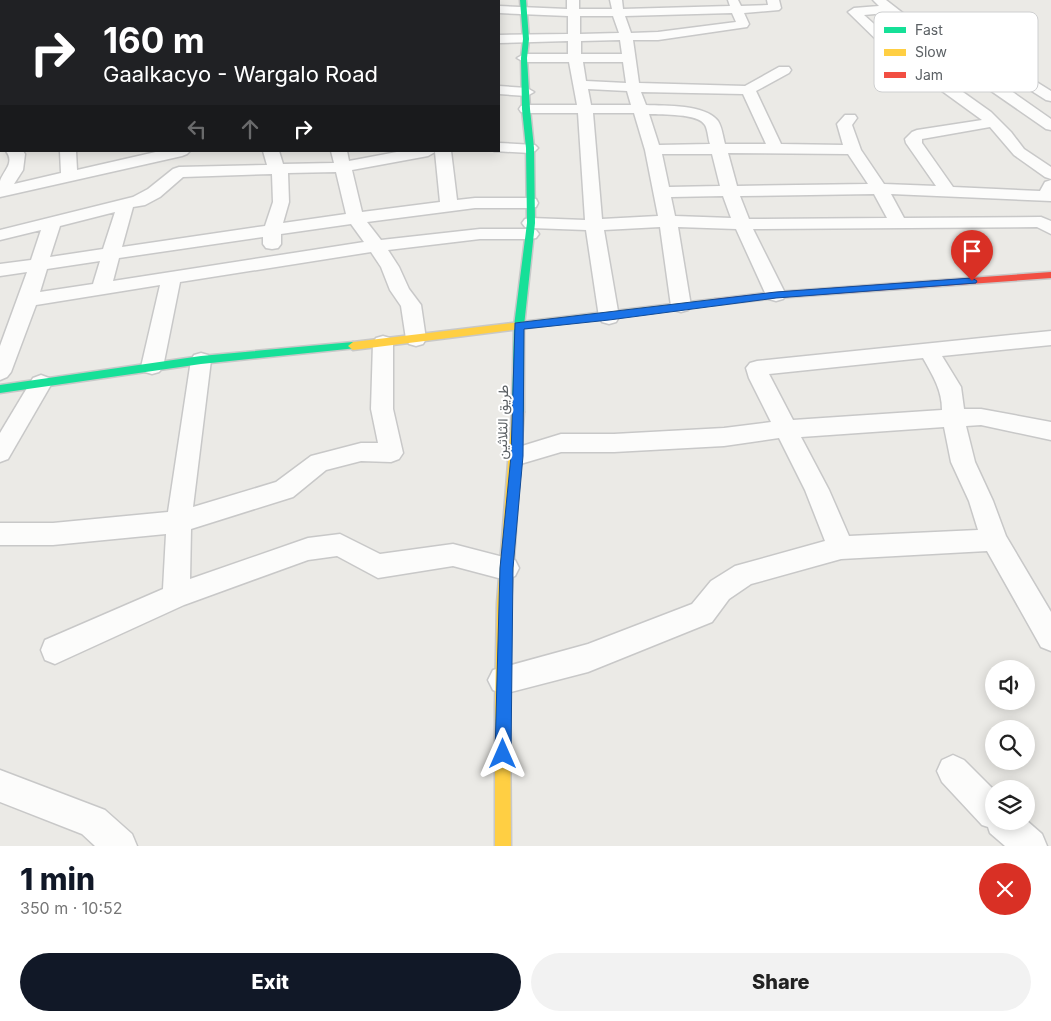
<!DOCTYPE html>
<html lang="en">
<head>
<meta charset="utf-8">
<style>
  :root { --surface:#fff; --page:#f2f2f2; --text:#222; --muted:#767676; --accent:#111827 }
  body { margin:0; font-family:Inter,Vazirmatn,sans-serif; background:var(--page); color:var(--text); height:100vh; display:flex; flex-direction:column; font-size:19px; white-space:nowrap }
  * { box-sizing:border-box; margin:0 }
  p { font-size:16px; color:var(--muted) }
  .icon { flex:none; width:28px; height:28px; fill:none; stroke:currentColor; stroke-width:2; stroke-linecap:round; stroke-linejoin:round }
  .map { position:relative; height:846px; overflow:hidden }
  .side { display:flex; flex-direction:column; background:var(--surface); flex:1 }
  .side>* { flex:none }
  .top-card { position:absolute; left:0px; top:0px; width:500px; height:152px; box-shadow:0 2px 12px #0003; background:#202124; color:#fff; overflow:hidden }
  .fabs { position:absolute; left:985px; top:660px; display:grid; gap:10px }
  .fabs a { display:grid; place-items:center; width:50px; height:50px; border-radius:50%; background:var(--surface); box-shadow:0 2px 12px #0003; font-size:25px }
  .pin { position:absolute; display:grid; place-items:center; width:42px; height:42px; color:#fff; margin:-51px -21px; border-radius:50% 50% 50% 0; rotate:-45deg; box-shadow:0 0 5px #0007 }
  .pin .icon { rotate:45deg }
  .me { position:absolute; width:55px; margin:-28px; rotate:0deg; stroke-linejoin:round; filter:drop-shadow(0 0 4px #0008) }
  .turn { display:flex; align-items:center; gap:18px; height:105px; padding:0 20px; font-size:22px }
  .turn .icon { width:65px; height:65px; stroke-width:2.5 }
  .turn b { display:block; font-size:35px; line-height:42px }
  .lanes { display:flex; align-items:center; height:48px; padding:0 20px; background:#0003; justify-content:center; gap:25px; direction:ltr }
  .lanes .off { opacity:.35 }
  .round { display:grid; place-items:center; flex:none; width:52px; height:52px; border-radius:26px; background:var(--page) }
  .overview { display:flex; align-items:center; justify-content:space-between; height:85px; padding:0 20px }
  h1 { font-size:30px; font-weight:800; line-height:38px; color:var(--accent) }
  .button { display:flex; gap:10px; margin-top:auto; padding:10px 20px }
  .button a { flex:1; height:58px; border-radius:30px; background:var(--accent); color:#fff; font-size:20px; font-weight:800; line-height:58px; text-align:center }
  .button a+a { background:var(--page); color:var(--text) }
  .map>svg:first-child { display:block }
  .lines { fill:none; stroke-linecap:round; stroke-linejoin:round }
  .street-casing { stroke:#c8c8c8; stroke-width:3 }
  .fast-casing { stroke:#c8c8c8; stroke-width:3 }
  .slow-casing { stroke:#c8c8c8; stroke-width:3 }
  .jam-casing { stroke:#c8c8c8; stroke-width:3 }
  .street { fill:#fcfcfb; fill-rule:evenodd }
  .fast { fill:#16e098; fill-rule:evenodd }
  .slow { fill:#ffcf43; fill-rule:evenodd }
  .jam { fill:#f24e42; fill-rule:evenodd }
  .route { fill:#1a73e8; stroke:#114b97 }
  .labels { text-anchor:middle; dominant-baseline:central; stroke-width:4; stroke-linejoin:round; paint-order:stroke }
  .street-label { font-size:14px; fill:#5b6064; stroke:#fff }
  .key { fill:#fff; stroke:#cecfd0; stroke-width:1 }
  .key-label { font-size:14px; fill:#5b6064 }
</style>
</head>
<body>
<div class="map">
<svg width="1051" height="846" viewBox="0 0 1051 846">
  <rect width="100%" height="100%" fill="#ebeae6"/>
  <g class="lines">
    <g class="street-casing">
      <g id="street">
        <path d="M210,0H225L226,1H211Z"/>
        <path d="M331,0H346L347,1H332Z"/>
        <rect x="464" y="0" width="12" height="1"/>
        <path d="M567,0H579V9H612L610,0H622L623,9L730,6L728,0H738L741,6L768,5L767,0H779L781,8L779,10L744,13L749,24L747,27L658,40H633L639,83L745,86L779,67H789L791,70L789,73L756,91L781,144L843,145L837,124L845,115H855L857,118L852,125L861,150L884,184L936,186L906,143L905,139L912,132L917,130L982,120L891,54L848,12L854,8L879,6L873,0H886L935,38L962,36L1051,91V101L1046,100L956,43L944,44L1051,119V130L1046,129L958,68L886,13L864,15L901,48L991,112L1011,132L1024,149L1051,167V179L1045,177L1014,155L990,127L922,139V143L953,187L1040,191L1045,182L1051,180V201L891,194L904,218L1041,217L1051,221V234L1037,227L753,229L786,295L783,299L776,301L769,299L766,295L736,229L678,227L691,306L688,310L681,312L674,310L671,306L660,227L604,230L619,317L616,322L609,324L602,322L599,317L586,230L531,228L525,227L522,223L525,219L531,218L585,220L578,113H526L521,112L519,109L521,106L526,105H577L569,62H524L517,58L524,54H568V41L499,43V35L568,34V16L499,13V6L567,9ZM732,13L736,22L658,32L631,33L625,16ZM580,16H613L619,33L580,34ZM620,40L622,54H581V41ZM583,62H623L626,83L586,81ZM588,89L627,91L631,105H591ZM641,92L743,94L766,144H725C723,137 722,127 718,121C705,104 666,106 646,105ZM593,113H634L645,150L658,216L602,219ZM649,114C662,115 698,113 705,125C708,130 708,139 710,144L659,145ZM728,153L848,154L868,184L737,186ZM662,154H712L720,186L669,187ZM874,194L887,218L749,219L740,196ZM723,196L731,218L675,216L671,197Z"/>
        <rect x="0" y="61" width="1" height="9"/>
        <path d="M499,86L527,88L534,92L527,96L499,94Z"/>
        <path d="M499,143L535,145L538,148L535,151L530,153L494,151H499Z"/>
        <path d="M6,151H23L25,154L23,170L14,184L61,173L60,151H76L77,170L160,151H190L187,154L182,156L0,197C0,192 0,185 0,181C4,170 15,163 6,151Z"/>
        <path d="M263,151H279L283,164L334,163L331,151H347L349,161L402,151H451L457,200L475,198H530L536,199L538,203L536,207L530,208H475L367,222L381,240L480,229H530L536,230L539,234L536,238L530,239H480L388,250L399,267L409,289L421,305L426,339L423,344L416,346L409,344L406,339L401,306L390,290L381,267L371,252L180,282L163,367L159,372L152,374L145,372L141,367L160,285L36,305L11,372L7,377L0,380V346L27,272L0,276V264L31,260L41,230L0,240V230L133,197L148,189L173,169L179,167L267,165ZM435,152L440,202L362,212L352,170L428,156ZM336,172L346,214L283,223L289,202L288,173ZM272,174L273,202L265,226L122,247L133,207L145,205L160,197L183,177ZM115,212L103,249L50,257L60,226ZM351,224L364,242L113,281L119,258L263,237V244L266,248L272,249L278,248L281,244V234ZM100,261L93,284L40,292L47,269Z"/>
        <path d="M1051,331V345L942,356L961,387L964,409H981L1051,422V440L981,425L966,426L975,462L993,501L1006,536L1051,612V651L1041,647L987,551L841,559L751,584L729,599L712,622L588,672L503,694L493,690L488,680L493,670L588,644L692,604L711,581L735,566L825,541L805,490L779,438L724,446L614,452H561L517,465L509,462L505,456L509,450L561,434H614L724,428L771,422L749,378L746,368L750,363L757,361ZM923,358C933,376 942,390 942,410L793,420L769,374ZM944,427L951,462L969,501L978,530L849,536L829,490L801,437Z"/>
        <path d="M383,336L390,338L393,343V409L403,453L399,459L391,462L361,461L326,470L293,497L191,529L190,579L308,538L340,534L380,554L453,544L515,560L519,568L515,576L506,580L453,566L378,578L337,556L308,560L184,605L55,664L45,660L41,650L45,640L163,589L166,534L53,545H0V523H53L168,512L191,360L194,355L201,353L208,355L211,360L193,507L276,482L311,456L361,443H378L371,409L373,343L376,338Z"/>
        <path d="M41,375L49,378L52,383L8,459L0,462V433L33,378Z"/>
        <path d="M953,755L964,760L994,790V821L1026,820L1042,834L1047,846H1005L990,833L988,827L982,825L942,782L937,771L942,760Z"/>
        <path d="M0,770L105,810L132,834L137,846H95L82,834L0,802Z"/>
      </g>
    </g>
    <g class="fast-casing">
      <g id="fast">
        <path d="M520,0H526L529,39L527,58L530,109L534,148L535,223L524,326V412L518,416L512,412L514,326L527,223L526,148L522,109L521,58L523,39Z"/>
        <path d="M353,342L358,346L357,348L201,364L0,393V385L201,356Z"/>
      </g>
    </g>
    <g class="slow-casing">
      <g id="slow">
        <path d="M715,299L718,300L720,302L718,304L353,350L348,346L353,342Z"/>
        <path d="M518,408L524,412L511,603L510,707L511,846H495V707L497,603L512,412Z"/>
      </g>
    </g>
    <g class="jam-casing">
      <path id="jam" d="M1051,272V278L776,298L715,305L710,302L715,299L776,292Z"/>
    </g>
    <use href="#street" class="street"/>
    <use href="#fast" class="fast"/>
    <use href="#slow" class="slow"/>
    <use href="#jam" class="jam"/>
  </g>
  <path class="route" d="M972,278L977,281L976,283L776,298L609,320L524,329L523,456L513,568L511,754L508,760L503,762L497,760L495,754L500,568L511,456L515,323L776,292Z"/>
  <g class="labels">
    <g class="street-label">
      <text transform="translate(502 422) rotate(-89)">طريق الثلاثين</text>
    </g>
  </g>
  <rect x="874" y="12" width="164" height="80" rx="8" class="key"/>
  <rect x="884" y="27" width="22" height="6" fill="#16e098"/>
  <rect x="884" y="49" width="22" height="7" fill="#ffcf43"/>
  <rect x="884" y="72" width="22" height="6" fill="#f24e42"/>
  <g class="key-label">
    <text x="915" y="35">Fast</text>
    <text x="915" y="57">Slow</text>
    <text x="915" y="80">Jam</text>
  </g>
</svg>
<div class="fabs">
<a><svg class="icon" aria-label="sound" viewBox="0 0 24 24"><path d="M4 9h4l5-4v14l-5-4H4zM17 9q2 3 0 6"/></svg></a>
<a><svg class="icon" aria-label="search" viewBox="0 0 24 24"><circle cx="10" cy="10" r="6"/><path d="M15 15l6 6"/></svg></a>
<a><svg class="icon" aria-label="layers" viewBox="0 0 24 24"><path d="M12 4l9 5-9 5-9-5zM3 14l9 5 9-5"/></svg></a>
</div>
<div class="pin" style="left:972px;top:281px;background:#d93025"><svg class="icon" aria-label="arrive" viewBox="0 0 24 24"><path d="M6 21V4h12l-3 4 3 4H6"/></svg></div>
<svg class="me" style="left:503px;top:754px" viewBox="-20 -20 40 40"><path d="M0-17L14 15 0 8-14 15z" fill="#1a73e8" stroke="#fff" stroke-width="4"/></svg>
<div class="top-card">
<div class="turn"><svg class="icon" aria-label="right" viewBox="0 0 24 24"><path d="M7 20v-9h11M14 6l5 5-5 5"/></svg><div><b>160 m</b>Gaalkacyo - Wargalo Road</div></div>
<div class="lanes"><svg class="icon off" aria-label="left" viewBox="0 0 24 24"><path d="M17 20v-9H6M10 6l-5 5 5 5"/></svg><svg class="icon off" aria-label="ahead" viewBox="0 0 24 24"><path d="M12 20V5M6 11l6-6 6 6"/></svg><svg class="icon" aria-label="right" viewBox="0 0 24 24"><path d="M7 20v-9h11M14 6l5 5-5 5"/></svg></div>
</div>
</div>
<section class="side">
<div class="overview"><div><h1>1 min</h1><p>350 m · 10:52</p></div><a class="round" style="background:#d93025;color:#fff"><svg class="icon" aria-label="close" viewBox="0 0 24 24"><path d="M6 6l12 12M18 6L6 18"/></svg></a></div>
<div class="button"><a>Exit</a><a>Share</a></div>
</section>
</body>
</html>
